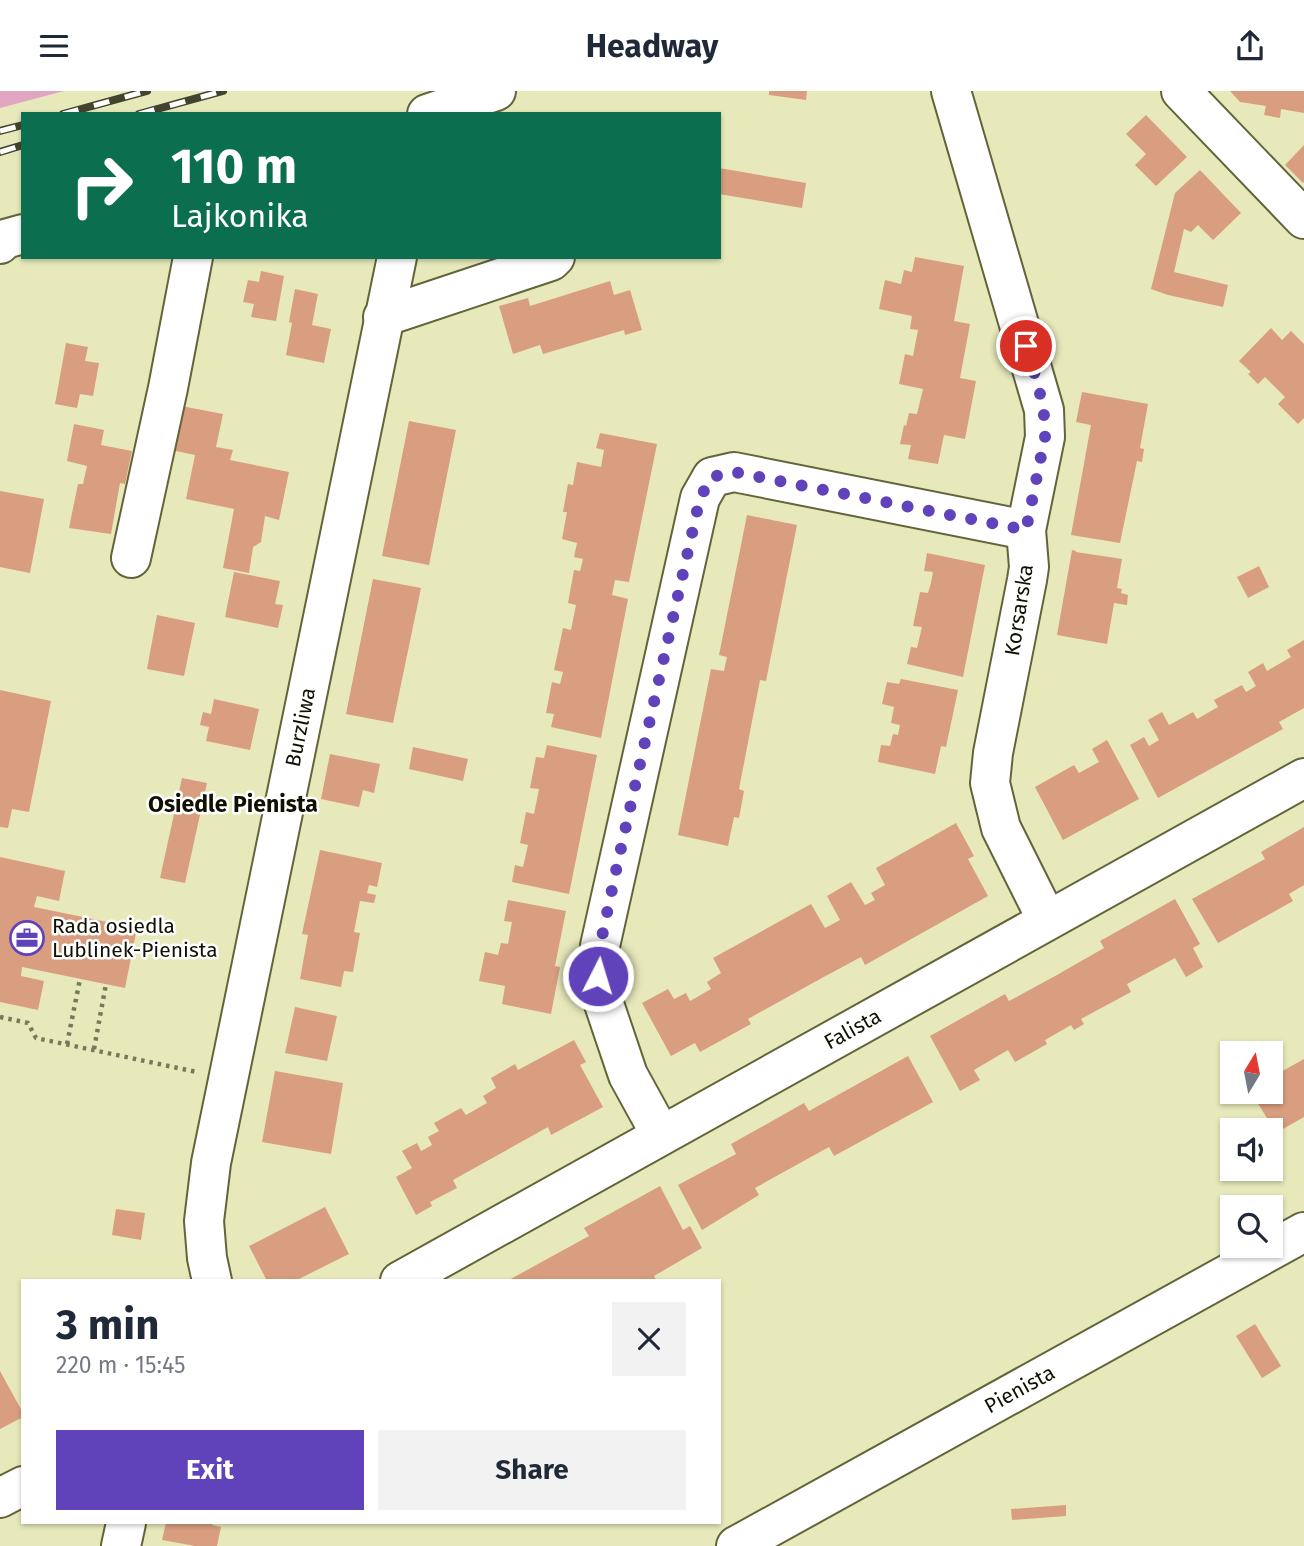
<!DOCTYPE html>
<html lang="en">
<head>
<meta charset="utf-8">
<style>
  :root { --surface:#fff; --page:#f2f2f3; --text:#1f2937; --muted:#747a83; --accent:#6042ba }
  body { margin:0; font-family:"Fira Sans",sans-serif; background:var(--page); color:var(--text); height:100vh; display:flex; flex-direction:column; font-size:26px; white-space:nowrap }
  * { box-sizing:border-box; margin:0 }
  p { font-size:23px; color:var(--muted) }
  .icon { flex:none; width:38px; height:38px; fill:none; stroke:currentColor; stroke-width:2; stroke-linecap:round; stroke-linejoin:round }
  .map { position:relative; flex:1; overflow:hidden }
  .panel { position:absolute; left:21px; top:1188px; width:700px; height:245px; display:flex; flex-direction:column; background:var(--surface); border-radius:0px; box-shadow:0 2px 5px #0004 }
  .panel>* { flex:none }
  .banner { position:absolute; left:21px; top:21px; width:700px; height:147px; border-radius:0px; box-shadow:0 2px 5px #0004; background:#0b6e4f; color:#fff; overflow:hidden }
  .needle { width:46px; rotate:10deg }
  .fabs { position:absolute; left:1220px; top:950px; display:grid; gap:14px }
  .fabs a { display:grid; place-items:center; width:63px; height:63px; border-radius:0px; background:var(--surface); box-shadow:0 2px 5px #0004; font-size:35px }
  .pin { position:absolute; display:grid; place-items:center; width:60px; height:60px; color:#fff; margin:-30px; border:4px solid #fff; border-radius:50%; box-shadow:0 2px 7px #0007 }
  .me { position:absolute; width:77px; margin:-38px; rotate:5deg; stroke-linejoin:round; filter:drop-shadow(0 0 5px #0008) }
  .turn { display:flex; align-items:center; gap:24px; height:147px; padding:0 35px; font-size:32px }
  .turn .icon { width:91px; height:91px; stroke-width:2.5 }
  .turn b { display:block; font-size:49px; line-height:60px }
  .round { display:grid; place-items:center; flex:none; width:74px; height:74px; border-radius:0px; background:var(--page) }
  .head { display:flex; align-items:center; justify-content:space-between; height:119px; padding:0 35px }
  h1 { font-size:42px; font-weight:700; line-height:52px }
  .cta { display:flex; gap:14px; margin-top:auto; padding:14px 35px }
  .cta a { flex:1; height:80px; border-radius:0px; background:var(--accent); color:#fff; font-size:28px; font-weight:700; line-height:80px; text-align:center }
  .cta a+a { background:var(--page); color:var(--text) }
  header { display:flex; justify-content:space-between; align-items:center; height:91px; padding:0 35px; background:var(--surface); font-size:32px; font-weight:700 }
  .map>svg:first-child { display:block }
  .green { fill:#e0a5c0 }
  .building { fill:#d89e7f }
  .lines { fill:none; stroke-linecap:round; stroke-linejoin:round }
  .minor-casing { stroke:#63643a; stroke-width:42 }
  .path { stroke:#78795c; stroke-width:4.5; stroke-dasharray:3.5 5; stroke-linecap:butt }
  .minor { stroke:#fff; stroke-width:38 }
  .rail-casing { stroke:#43442e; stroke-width:8 }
  .rail { stroke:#fff; stroke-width:5; stroke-dasharray:16; stroke-linecap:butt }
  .route { stroke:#6042ba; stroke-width:12; stroke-dasharray:0 21.6 }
  .labels { text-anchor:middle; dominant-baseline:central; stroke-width:5; stroke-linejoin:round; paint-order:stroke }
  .street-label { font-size:21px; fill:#111103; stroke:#fff }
  .poi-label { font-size:21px; fill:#111103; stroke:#fff; text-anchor:start }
  .neighbourhood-label { font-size:23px; font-weight:bold; fill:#111103; stroke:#fff }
</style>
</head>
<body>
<header><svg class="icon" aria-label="menu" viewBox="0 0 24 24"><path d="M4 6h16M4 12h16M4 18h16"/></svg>Headway<svg class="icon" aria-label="share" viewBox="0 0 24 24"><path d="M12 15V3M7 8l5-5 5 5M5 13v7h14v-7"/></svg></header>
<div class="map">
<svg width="1304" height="1455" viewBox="0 0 1304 1455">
  <rect width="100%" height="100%" fill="#e7e9bb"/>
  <path class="green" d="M0,0H64L0,17Z"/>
  <g class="building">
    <path d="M769,0H807L806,9L769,4Z"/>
    <path d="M1230,0H1304V22L1281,18L1280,27L1264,24L1266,15L1240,11Z"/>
    <path d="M1146,24L1187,66L1156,95L1135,74L1146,63L1126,43Z"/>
    <path d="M1304,54V91L1303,92L1285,74Z"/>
    <path d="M719,77L806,92L802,117L719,103Z"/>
    <path d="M1200,79L1241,122L1213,149L1198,134L1191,141L1184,138L1174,181L1228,194L1223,216L1168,204L1151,198L1175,102Z"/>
    <path d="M915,166L964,175L954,230L970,233L960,287L976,290L965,348L944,344L938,373L908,368L911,354L900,353L904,334L906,335L909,322L917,323L923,298L899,293L905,263L913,265L918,239L910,238L912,225L879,218L885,189L901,193L904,179L912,181Z"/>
    <path d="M261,180L284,185L276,230L251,226L254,213L243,211L248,189L259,191Z"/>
    <path d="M610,190L614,204L630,199L642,239L625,244L624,239L543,263L540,254L513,263L499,215L528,207L530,215Z"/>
    <path d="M295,198L318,203L312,234L331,238L324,272L286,264L292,232L289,231Z"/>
    <path d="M1271,237L1282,249L1291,240L1304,253V327L1298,333L1278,313L1285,306L1265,286L1258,293L1248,283L1251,281L1239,270Z"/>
    <path d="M66,252L88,256L85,270L99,272L93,305L80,303L77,317L55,313Z"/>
    <path d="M1082,301L1148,313L1140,357L1144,358L1142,371L1137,370L1120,452L1071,444L1091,334L1076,331Z"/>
    <path d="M181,315L223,323L216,356L233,359L230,369L289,381L279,429L265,425L261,451L253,456L249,482L223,477L234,418L186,408L195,364L171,359Z"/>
    <path d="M409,330L456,339L429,474L382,465Z"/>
    <path d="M74,333L104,339L101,354L132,360L125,393L120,392L111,443L69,437L78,393H83L87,375L67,370Z"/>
    <path d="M600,342L657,353L629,491L615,489L612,504L628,508L601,647L551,636L554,623L546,622L552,591L560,593L563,581L554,579L563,537L571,539L576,514L568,512L574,479L580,480L583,468L574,466L577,452L562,448L567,421H563L568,393L573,394L577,371L601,376L604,359L596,357Z"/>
    <path d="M0,400L44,408L30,482L0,476Z"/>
    <path d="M747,424L797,434L766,590L760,589L739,698L744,700L739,727L734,726L728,755L678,744L711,578L724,580L727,566L719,564Z"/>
    <path d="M1072,459L1076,460V461L1122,468L1117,497L1122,498L1121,502L1128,504L1127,514L1114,512L1107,553L1057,544Z"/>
    <path d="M927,462L985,474L963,586L907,573L911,556L917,557L922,536L913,535L920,501L928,502L931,492L933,481L924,480Z"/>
    <path d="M1259,475L1269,496L1248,507L1237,486Z"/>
    <path d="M234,481L280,490L275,513L283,514L278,537L225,526Z"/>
    <path d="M373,488L421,497L393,632L346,623Z"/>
    <path d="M157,524L195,532L184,585L147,578Z"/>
    <path d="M1304,549V617L1279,631L1283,638L1158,707L1130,654L1144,646L1149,655L1159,649L1148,629L1162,621L1169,634L1193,621L1197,628L1218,616L1214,609L1242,594L1246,601L1256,595L1248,581L1263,572L1267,580L1291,566L1287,559Z"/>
    <path d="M901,588L958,599L946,656L941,655L935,683L878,671L881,654L890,655L893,643L898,644L900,634L891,632L894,616L882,613L887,591L899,593Z"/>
    <path d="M0,599L51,610L29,721L12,718L8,737L0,736Z"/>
    <path d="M214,608L259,618L250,659L206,650L209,636L200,634L203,621L211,623Z"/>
    <path d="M1107,649L1139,708L1063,749L1035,696L1074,674L1079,682L1099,671L1092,658Z"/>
    <path d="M547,654L597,664L569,803L512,791L515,774L523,776L528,754L520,752L526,721L534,723L539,698L530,697L536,666L544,667Z"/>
    <path d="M413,656L468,668L463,690L409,678Z"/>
    <path d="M330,663L380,673L374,702L363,699L359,716L321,708Z"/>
    <path d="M182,687L207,692L185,792L160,787Z"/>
    <path d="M956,732L974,765L968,768L988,805L865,874L861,866L820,888L748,928L751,933L700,961L695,952L671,965L642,912L668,898L674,908L686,902L690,910L711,898L707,891L721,882L713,867L811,813L825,837L840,829L827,805L851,791L865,814L875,809L871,802L885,794L876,777Z"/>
    <path d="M1304,736V794L1289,803L1293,810L1218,852L1192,808L1265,768L1261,761Z"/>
    <path d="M320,759L382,772L377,796L369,794L367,802L376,804L374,812L360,810L354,841L360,842L353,881L344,880L341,896L300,888L308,844L302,843Z"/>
    <path d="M0,766L65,780L59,810L37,805L34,816L137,837L125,897L22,876L21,885L44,890L38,919L0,911Z"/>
    <path d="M1175,808L1200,853L1193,857L1203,876L1186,886L1175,867L1127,893L1131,901L1081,928L1084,933L1074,939L1071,934L1045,949L1047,953L1015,971L1008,959L974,979L980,989L960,1000L930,945L1005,903L1009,910L1057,884L1104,857L1100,850Z"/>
    <path d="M508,809L566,820L555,875L560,876L551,923L502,913L505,895L479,890L485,861L498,864L501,852L508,853L512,831L504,830Z"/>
    <path d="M295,916L337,925L327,970L285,962Z"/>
    <path d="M574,949L586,971L580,974L603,1016L551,1044L548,1036L453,1089L457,1097L430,1111L432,1115L416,1124L396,1086L412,1077L402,1060L417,1052L421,1060L432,1054L428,1046L439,1040L434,1032L461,1017L466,1024L487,1012L483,1005L496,997L491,987L515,973L518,979Z"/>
    <path d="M908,965L933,1011L834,1065L829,1056L755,1097L759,1104L702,1139L678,1094L736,1063L731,1053L756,1039L804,1012L809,1020Z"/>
    <path d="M1304,968V1026L1276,1042L1251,1001H1270V987Z"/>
    <path d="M275,980L343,992L331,1063L262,1051Z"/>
    <path d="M660,1095L683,1139L690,1135L702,1157L654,1185L657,1190H507L589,1145L584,1137Z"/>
    <path d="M325,1116L349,1163L295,1190H267L249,1155Z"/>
    <path d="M116,1118L145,1122L141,1149L112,1144Z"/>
    <path d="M1255,1233L1281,1275L1262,1287L1236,1245Z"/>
    <path d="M0,1280L23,1322V1326L0,1338Z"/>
    <path d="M1066,1414V1425L1012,1429L1011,1418Z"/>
    <path d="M166,1432H213L212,1434L221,1436L217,1455H195L162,1449Z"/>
  </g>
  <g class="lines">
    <g class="minor-casing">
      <g id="minor">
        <path d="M951,0L1044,319L1045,346L1026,439L1029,476L1027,489L993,662L990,692L1001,737L1047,829"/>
        <path d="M1181,0L1304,128"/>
        <path d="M427,23L496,0"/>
        <path d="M0,153L5,148L23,143"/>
        <path d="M383,226L551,170L555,166"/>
        <path d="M131,467L168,297L193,166"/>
        <path d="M661,1044L628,984L604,913L598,885L600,855L700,407L712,386L734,381L1026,439"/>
        <path id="s1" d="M212,1190L207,1167L204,1130L211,1072L397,166"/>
        <path id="s2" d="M400,1190L1304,687"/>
        <path d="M0,1407L23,1395"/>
        <path d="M121,1455L126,1432"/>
        <path id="s3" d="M736,1455L1304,1141"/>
      </g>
    </g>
    <g class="path">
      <path d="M0,926L28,932L36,947L197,981"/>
      <path d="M67,953L80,888"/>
      <path d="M94,958L106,893"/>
    </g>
    <use href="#minor" class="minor"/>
    <g class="rail-casing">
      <g id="rail">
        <path d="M63,23L147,0"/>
        <path d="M139,23L223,0"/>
        <path d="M0,40L23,34"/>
        <path d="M0,61L23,54"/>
      </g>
    </g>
    <use href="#rail" class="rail"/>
  </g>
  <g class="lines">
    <path class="route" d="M598,885L600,855L617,775L700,407L712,386L734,381L1026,439L1045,346C1046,314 1035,285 1026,255"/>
  </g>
  <defs>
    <g id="office-ring" transform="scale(1.75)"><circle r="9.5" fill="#fff" stroke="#6042ba" stroke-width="1.5"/><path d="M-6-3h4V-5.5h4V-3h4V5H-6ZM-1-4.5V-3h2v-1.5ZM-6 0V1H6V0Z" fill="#6042ba"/></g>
  </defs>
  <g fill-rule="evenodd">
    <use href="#office-ring" x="27" y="847"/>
  </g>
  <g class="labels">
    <g class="street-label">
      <text transform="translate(1019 519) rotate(-81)">Korsarska</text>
      <text stroke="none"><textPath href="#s1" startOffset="564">Burzliwa</textPath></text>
      <text stroke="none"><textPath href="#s2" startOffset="518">Falista</textPath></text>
      <text stroke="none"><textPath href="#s3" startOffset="324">Pienista</textPath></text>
    </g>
    <g class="poi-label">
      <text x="52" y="835">Rada osiedla<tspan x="52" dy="24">Lublinek-Pienista</tspan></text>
    </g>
    <g class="neighbourhood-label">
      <text x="233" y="713">Osiedle Pienista</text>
    </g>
  </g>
</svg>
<div class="fabs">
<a><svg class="needle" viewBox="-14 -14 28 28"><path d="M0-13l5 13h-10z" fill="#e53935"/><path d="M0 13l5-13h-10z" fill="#747a83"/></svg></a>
<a><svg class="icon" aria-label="sound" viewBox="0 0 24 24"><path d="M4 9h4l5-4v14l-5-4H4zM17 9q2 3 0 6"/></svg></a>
<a><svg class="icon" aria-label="search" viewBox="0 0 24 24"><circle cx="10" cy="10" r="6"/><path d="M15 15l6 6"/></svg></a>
</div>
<div class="pin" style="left:1026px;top:255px;background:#d93025"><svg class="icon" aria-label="arrive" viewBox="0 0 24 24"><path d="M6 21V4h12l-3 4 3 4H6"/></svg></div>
<svg class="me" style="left:598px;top:885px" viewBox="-20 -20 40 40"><circle r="17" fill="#6042ba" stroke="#fff" stroke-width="3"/><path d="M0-11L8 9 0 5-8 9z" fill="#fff"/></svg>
<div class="banner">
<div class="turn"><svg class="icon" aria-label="right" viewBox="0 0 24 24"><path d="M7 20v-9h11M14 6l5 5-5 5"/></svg><div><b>110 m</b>Lajkonika</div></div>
</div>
<section class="panel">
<div class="head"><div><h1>3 min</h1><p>220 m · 15:45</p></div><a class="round"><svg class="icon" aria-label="close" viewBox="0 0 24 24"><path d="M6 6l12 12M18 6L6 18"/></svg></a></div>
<div class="cta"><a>Exit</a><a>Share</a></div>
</section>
</div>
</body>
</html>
